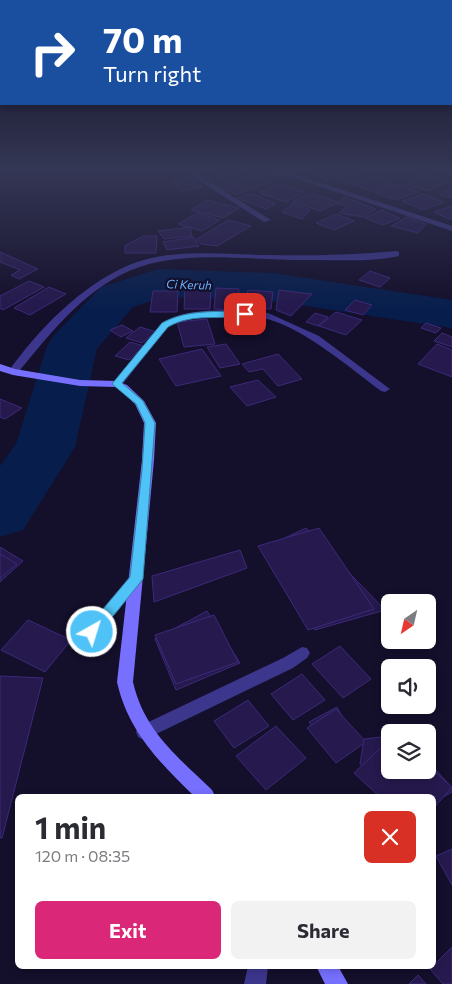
<!DOCTYPE html>
<html lang="en">
<head>
<meta charset="utf-8">
<style>
  :root { --surface:#fff; --page:#f2f2f3; --text:#2b2b33; --muted:#7c7c81; --accent:#db2777 }
  body { margin:0; font-family:Commissioner,sans-serif; background:var(--page); color:var(--text); height:100vh; display:flex; flex-direction:column; font-size:19px; white-space:nowrap }
  * { box-sizing:border-box; margin:0 }
  p { font-size:16px; color:var(--muted) }
  .icon { flex:none; width:28px; height:28px; fill:none; stroke:currentColor; stroke-width:2; stroke-linecap:round; stroke-linejoin:round }
  .map { position:relative; flex:1; overflow:hidden }
  .panel { position:absolute; left:15px; top:794px; width:421px; height:175px; display:flex; flex-direction:column; background:var(--surface); border-radius:8px; box-shadow:0 2px 8px #0003 }
  .panel>* { flex:none }
  .top-card { position:absolute; left:0px; top:0px; width:452px; height:105px; box-shadow:0 2px 8px #0003; background:#1a4fa0; color:#fff; overflow:hidden }
  .needle { width:32px; rotate:214deg }
  .fabs { position:absolute; left:381px; top:594px; display:grid; gap:10px }
  .fabs a { display:grid; place-items:center; width:55px; height:55px; border-radius:8px; background:var(--surface); box-shadow:0 2px 8px #0003; font-size:25px }
  .pin { position:absolute; display:grid; place-items:center; width:42px; height:42px; color:#fff; margin:-21px; border-radius:10px; box-shadow:0 2px 8px #0006 }
  .me { position:absolute; width:55px; margin:-28px; rotate:39deg; stroke-linejoin:round; filter:drop-shadow(0 0 4px #0008) }
  .turn { display:flex; align-items:center; gap:18px; height:105px; padding:0 20px; font-size:22px }
  .turn .icon { width:65px; height:65px; stroke-width:2.5 }
  .turn b { display:block; font-size:35px; line-height:42px }
  .round { display:grid; place-items:center; flex:none; width:52px; height:52px; border-radius:8px; background:var(--page) }
  .overview { display:flex; align-items:center; justify-content:space-between; height:85px; padding:0 20px }
  h1 { font-size:30px; font-weight:700; line-height:38px }
  .cta { display:flex; gap:10px; margin-top:auto; padding:10px 20px }
  .cta a { flex:1; height:58px; border-radius:8px; background:var(--accent); color:#fff; font-size:20px; font-weight:700; line-height:58px; text-align:center }
  .cta a+a { background:var(--page); color:var(--text) }
  .map>svg:first-child { display:block }
  .lines { fill:none; stroke-linecap:round; stroke-linejoin:round }
  .river { fill:#071e4c; fill-rule:evenodd }
  .building { fill:#25194d; stroke:#3c2a7b }
  .lane { fill:#3c368d; fill-rule:evenodd }
  .street { fill:#3c368d; fill-rule:evenodd }
  .secondary { fill:#7770ff; fill-rule:evenodd }
  .route { fill:#4fc3f7; stroke:#337fa1 }
  .labels { text-anchor:middle; dominant-baseline:central; stroke-width:4.5; stroke-linejoin:round; paint-order:stroke }
  .far-water-label { font-size:12px; font-style:italic; fill:#67b4ff; stroke:#140f2b }
</style>
</head>
<body>
<div class="map">
<svg width="452" height="984" viewBox="0 0 452 984">
  <rect width="100%" height="100%" fill="#140f2b"/>
  <g class="lines">
    <path class="river" d="M159,269L273,273L452,300V328L273,301L163,297L133,307L97,349L75,447L23,530L0,537V466L16,444L47,346L54,335L101,287Z"/>
  </g>
  <g class="building">
    <path d="M237,171H262L249,177Z"/>
    <path d="M301,171H339L326,179Z"/>
    <path d="M229,172L245,178L233,182L218,175Z"/>
    <path d="M269,172L285,177L277,180L258,175Z"/>
    <path d="M341,172L365,178L355,185L331,179Z"/>
    <path d="M422,174L447,181L430,191L405,184Z"/>
    <path d="M213,175L230,182L218,186L205,178Z"/>
    <path d="M258,176L272,182L250,189L234,184Z"/>
    <path d="M379,176L396,184L372,192L355,184Z"/>
    <path d="M190,178L202,187L182,191L171,182Z"/>
    <path d="M277,184L305,192L286,202L259,193Z"/>
    <path d="M228,185L247,191L236,195L221,188Z"/>
    <path d="M400,185L418,192L396,200L375,193Z"/>
    <path d="M452,187V198L440,195Z"/>
    <path d="M250,193L276,204L266,209L237,198Z"/>
    <path d="M310,193L338,202L321,211L292,202Z"/>
    <path d="M423,194L444,202L423,210L402,201Z"/>
    <path d="M344,197L376,209L364,217L339,213L347,206L337,204Z"/>
    <path d="M207,200L239,208L223,218L191,210Z"/>
    <path d="M293,204L310,210L302,219L282,212Z"/>
    <path d="M452,206V218L449,219L434,212Z"/>
    <path d="M382,210L400,218L383,225L365,218Z"/>
    <path d="M197,213L220,220L202,231L178,224Z"/>
    <path d="M336,214L354,221L334,230L316,223Z"/>
    <path d="M407,217L426,224L418,233L391,226Z"/>
    <path d="M228,220L251,226L217,246L201,244L197,239Z"/>
    <path d="M190,227L192,236L164,239L158,231Z"/>
    <path d="M143,236H157L156,253H125V246Z"/>
    <path d="M194,237L199,246L167,250L163,242Z"/>
    <path d="M0,252L38,269L19,279L11,275L20,270L0,262Z"/>
    <path d="M370,271L390,278L380,287L359,280Z"/>
    <path d="M29,281L44,287L3,310L0,308V296Z"/>
    <path d="M49,287L66,294L30,315L14,308Z"/>
    <path d="M185,288H211L210,309H184Z"/>
    <path d="M216,288L239,289L238,310L214,309Z"/>
    <path d="M248,290L273,292L271,309L245,308Z"/>
    <path d="M279,290L312,294L291,316L276,310Z"/>
    <path d="M153,291H178L177,312H150Z"/>
    <path d="M355,300L372,305L363,315L345,310Z"/>
    <path d="M336,312L362,320L346,335L319,326Z"/>
    <path d="M315,313L328,317L318,326L306,322Z"/>
    <path d="M207,319L215,344L184,347L177,322Z"/>
    <path d="M426,323L441,328L436,333L421,328Z"/>
    <path d="M122,325L133,331L121,337L110,330Z"/>
    <path d="M140,327L156,332L142,343L126,338Z"/>
    <path d="M442,333L452,337V347L434,341Z"/>
    <path d="M130,342L144,346L129,360L115,356Z"/>
    <path d="M226,344L240,364L220,368L207,347Z"/>
    <path d="M437,344L452,350V377L418,364Z"/>
    <path d="M202,349L221,376L176,386L159,359Z"/>
    <path d="M278,354L302,379L278,386L263,369L249,372L242,364Z"/>
    <path d="M258,380L276,397L247,406L230,387Z"/>
    <path d="M0,399L22,408L5,419L0,417Z"/>
    <path d="M306,528L385,610L315,630L266,547Z"/>
    <path d="M319,528L374,609L308,630L258,546Z"/>
    <path d="M0,547L23,561L0,582Z"/>
    <path d="M240,550L247,568L154,602L152,576Z"/>
    <path d="M0,554L17,564L0,578Z"/>
    <path d="M207,611L240,663L176,690L155,639Z"/>
    <path d="M214,615L238,662L176,684L155,635Z"/>
    <path d="M28,620L71,640L45,672L1,650Z"/>
    <path d="M340,646L371,679L343,698L312,664Z"/>
    <path d="M302,674L325,700L293,720L271,694Z"/>
    <path d="M0,676L43,678L2,838H0Z"/>
    <path d="M248,700L269,726L234,748L214,721Z"/>
    <path d="M337,707L355,741L335,756L309,722Z"/>
    <path d="M336,709L366,742L336,763L307,728Z"/>
    <path d="M276,726L306,758L266,790L236,756Z"/>
    <path d="M390,736V770H428V761L452,788V792L434,802V796H400L360,764L364,739Z"/>
    <path d="M390,739V770H428V766L452,787L434,808V796H379L354,773Z"/>
    <path d="M452,849V885L436,856Z"/>
    <path d="M452,947V984H443L430,969Z"/>
    <path d="M418,975L426,984H409Z"/>
  </g>
  <g class="lines">
    <path class="lane" d="M136,574L141,575L143,579L141,583L86,649L81,651L76,649L73,645L76,641L131,575Z"/>
    <g class="street">
      <path d="M184,171H192L271,220L264,222Z"/>
      <path d="M274,171H285L452,226V231Z"/>
      <path d="M396,251L399,252V256C371,262 340,260 312,260C260,261 199,251 149,264C92,279 52,331 17,374L13,375L8,372C38,330 80,286 129,265C173,247 224,255 271,255C313,256 355,255 396,251Z"/>
      <path d="M245,310L268,313L319,336L390,389L385,392L381,391C350,368 299,324 262,318C247,315 231,316 216,317C199,318 184,318 168,327L121,386H113L112,384L162,323C186,308 217,311 245,310Z"/>
      <path d="M302,647L307,648L310,653L307,658L293,668L150,737L144,740L138,737L136,732L138,727L283,658Z"/>
      <path d="M248,966H268L266,984H244Z"/>
    </g>
    <g class="secondary">
      <path d="M0,364L15,369L80,380L117,381L127,385L144,401L156,423L154,460L133,682C144,731 178,757 212,790L215,796H194C159,762 128,731 117,682L142,460L144,423L135,404L119,389L115,387L80,386L13,375L0,371Z"/>
      <path d="M316,966H338L348,984H325Z"/>
    </g>
  </g>
  <linearGradient id="sky" x2="0" y2="1"><stop stop-color="#0b0818"/><stop offset="0.55" stop-color="#343755"/><stop offset="1" stop-color="#343755" stop-opacity="0"/></linearGradient>
  <rect width="452" height="309" fill="url(#sky)"/>
  <path class="route" d="M245,311L249,314L248,315C220,321 194,312 168,327L122,383L143,401L155,423L143,579L97,636H87L85,632L87,628L130,577L142,470L145,423L136,404L112,384L162,323C187,309 217,312 245,311Z"/>
  <g class="labels">
    <g class="far-water-label">
      <text transform="translate(189 284) rotate(2)">Ci Keruh</text>
    </g>
  </g>
</svg>
<div class="fabs">
<a><svg class="needle" viewBox="-14 -14 28 28"><path d="M0-13l5 13h-10z" fill="#e53935"/><path d="M0 13l5-13h-10z" fill="#7c7c81"/></svg></a>
<a><svg class="icon" aria-label="sound" viewBox="0 0 24 24"><path d="M4 9h4l5-4v14l-5-4H4zM17 9q2 3 0 6"/></svg></a>
<a><svg class="icon" aria-label="layers" viewBox="0 0 24 24"><path d="M12 4l9 5-9 5-9-5zM3 14l9 5 9-5"/></svg></a>
</div>
<div class="pin" style="left:245px;top:314px;background:#d93025"><svg class="icon" aria-label="arrive" viewBox="0 0 24 24"><path d="M6 21V4h12l-3 4 3 4H6"/></svg></div>
<svg class="me" style="left:92px;top:632px" viewBox="-20 -20 40 40"><circle r="17" fill="#4fc3f7" stroke="#fff" stroke-width="3"/><path d="M0-11L8 9 0 5-8 9z" fill="#fff"/></svg>
<div class="top-card">
<div class="turn"><svg class="icon" aria-label="right" viewBox="0 0 24 24"><path d="M7 20v-9h11M14 6l5 5-5 5"/></svg><div><b>70 m</b>Turn right</div></div>
</div>
<section class="panel">
<div class="overview"><div><h1>1 min</h1><p>120 m · 08:35</p></div><a class="round" style="background:#d93025;color:#fff"><svg class="icon" aria-label="close" viewBox="0 0 24 24"><path d="M6 6l12 12M18 6L6 18"/></svg></a></div>
<div class="cta"><a>Exit</a><a>Share</a></div>
</section>
</div>
</body>
</html>
